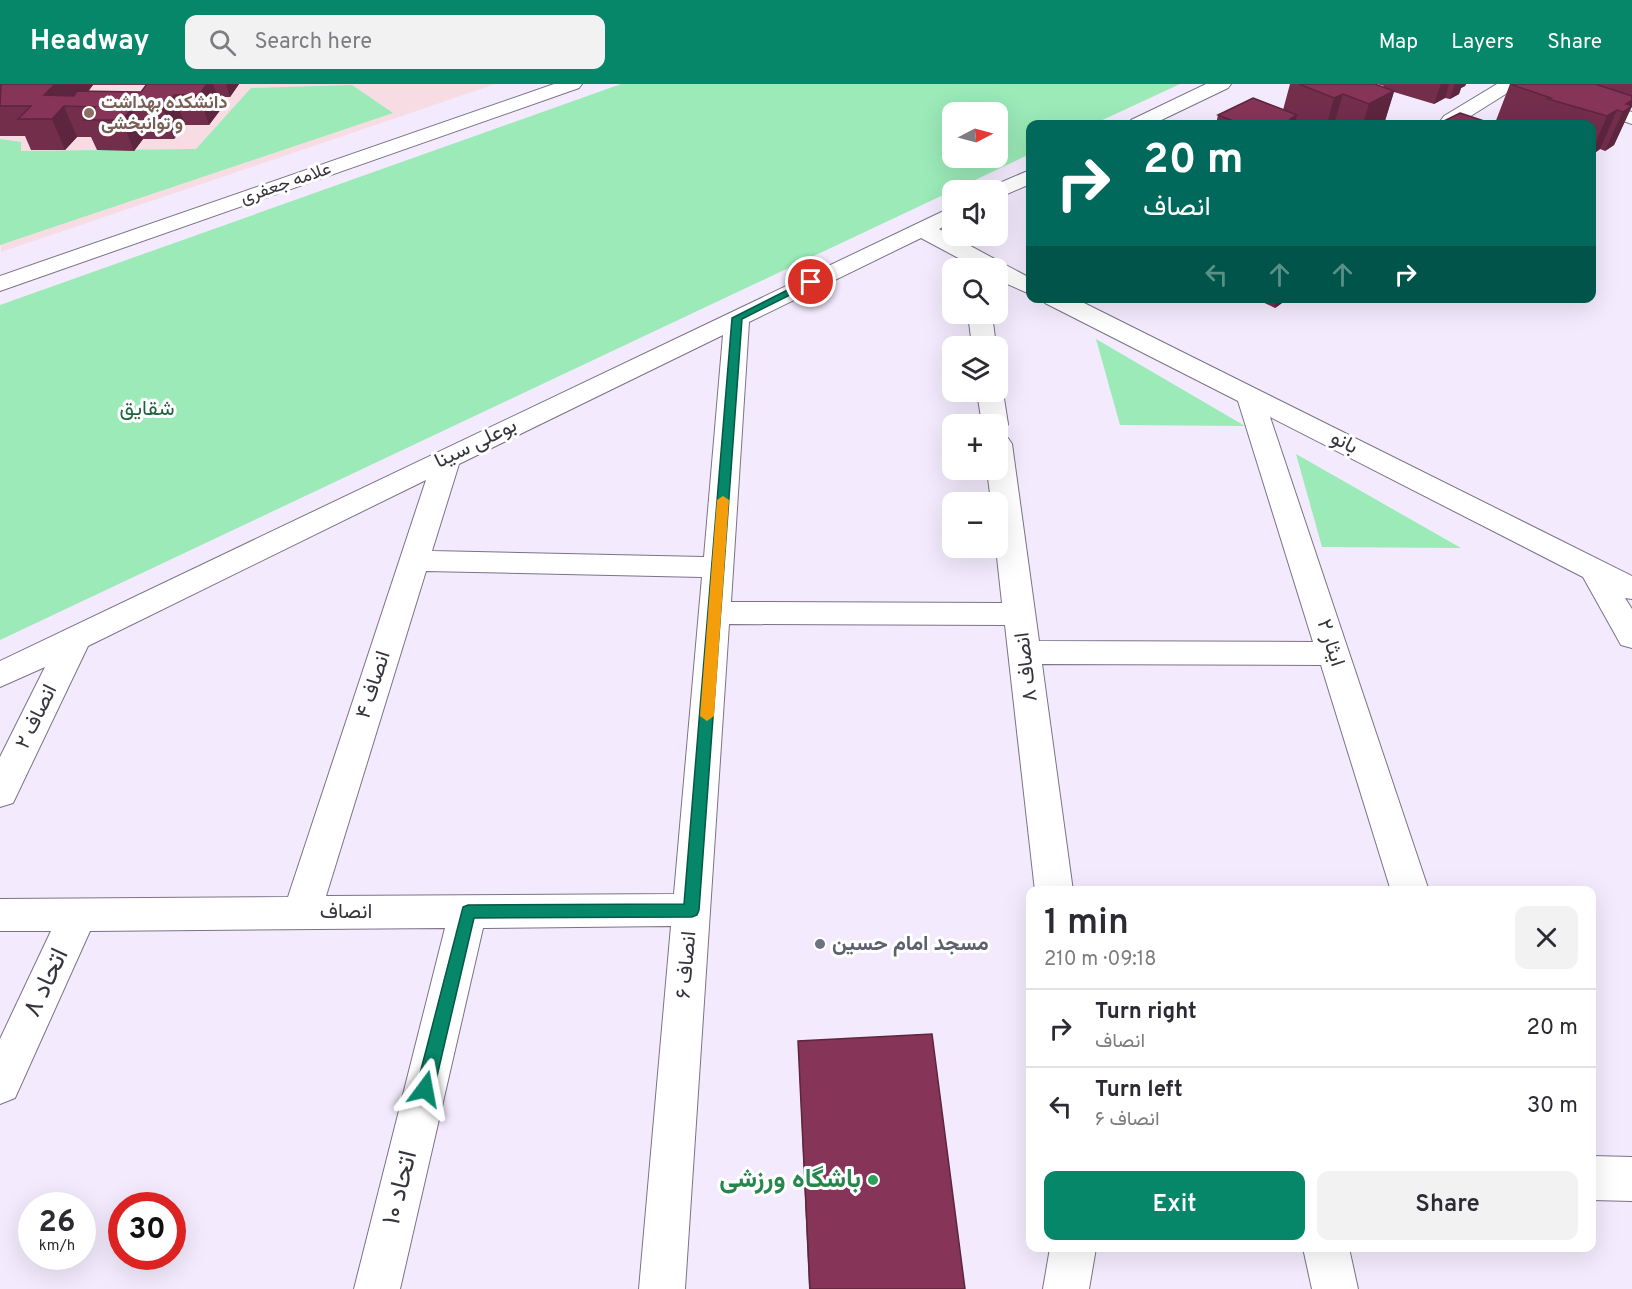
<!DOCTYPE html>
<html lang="en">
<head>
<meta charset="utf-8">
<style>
  :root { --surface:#fff; --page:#f2f2f3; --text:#2b2b33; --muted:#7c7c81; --line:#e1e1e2; --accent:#07876a }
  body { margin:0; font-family:Overpass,Vazirmatn,sans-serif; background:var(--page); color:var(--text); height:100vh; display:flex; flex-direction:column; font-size:22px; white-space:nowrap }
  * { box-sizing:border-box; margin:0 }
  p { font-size:20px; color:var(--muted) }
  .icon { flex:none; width:33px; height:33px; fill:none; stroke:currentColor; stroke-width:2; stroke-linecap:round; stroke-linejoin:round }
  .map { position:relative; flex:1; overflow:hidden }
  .sheet { position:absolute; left:1026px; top:802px; width:570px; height:366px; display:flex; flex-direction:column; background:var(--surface); border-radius:12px; box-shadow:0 6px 24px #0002 }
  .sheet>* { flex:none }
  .hud { position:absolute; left:1026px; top:36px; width:570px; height:183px; border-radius:12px; box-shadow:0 6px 24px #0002; background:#00695c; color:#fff; overflow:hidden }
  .needle { width:39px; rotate:84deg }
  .fabs { position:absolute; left:942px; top:18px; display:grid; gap:12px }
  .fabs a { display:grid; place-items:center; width:66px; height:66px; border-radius:12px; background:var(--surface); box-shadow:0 6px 24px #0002; font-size:30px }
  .speed { position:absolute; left:18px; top:1108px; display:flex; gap:12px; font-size:30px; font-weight:700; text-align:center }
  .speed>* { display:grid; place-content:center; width:78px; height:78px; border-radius:50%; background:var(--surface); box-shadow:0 6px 24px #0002; line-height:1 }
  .speed small { font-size:15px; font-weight:400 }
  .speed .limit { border:9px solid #d22; background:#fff; color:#111 }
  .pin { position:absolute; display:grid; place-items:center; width:51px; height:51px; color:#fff; margin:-26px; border:3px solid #fff; border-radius:50%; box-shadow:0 2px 6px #0007 }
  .me { position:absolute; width:66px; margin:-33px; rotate:13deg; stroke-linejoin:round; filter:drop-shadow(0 0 4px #0008) }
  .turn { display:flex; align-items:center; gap:21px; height:126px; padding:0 18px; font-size:27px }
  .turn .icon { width:78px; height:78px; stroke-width:2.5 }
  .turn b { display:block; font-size:42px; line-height:51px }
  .lanes { display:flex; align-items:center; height:57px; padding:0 18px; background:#0003; justify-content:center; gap:30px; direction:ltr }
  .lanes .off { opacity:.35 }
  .round { display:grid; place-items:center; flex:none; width:63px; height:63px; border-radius:12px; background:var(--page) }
  .head { display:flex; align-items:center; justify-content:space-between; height:102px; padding:0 18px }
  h1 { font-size:36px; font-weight:600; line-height:45px }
  .action { display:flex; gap:12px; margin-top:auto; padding:12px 18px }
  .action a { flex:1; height:69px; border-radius:12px; background:var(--accent); color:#fff; font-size:24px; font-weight:600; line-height:69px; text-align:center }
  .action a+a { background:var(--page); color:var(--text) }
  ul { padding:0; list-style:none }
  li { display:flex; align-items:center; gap:18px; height:78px; padding:0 18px; border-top:2px solid var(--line) }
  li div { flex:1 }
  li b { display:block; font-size:22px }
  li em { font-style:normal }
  header { display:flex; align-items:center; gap:36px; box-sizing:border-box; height:84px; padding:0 30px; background:var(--accent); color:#fff }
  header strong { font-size:28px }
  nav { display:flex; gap:33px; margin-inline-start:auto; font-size:21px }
  .search { width:420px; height:54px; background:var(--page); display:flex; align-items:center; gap:15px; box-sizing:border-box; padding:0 21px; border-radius:12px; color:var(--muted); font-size:22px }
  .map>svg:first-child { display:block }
  .education { fill:#f7dde3 }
  .green { fill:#9beab8; fill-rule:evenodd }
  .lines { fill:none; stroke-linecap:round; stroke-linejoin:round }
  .minor-casing { stroke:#7b7286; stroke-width:2 }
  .minor { fill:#fff; fill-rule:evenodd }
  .wall { fill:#732e4c; fill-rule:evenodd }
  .shaded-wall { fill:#5e253e }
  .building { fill:#863558; stroke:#5e253e; stroke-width:1.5 }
  .route { fill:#07876a; stroke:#055845; stroke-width:1.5 }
  .slow { fill:#f59e0b }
  .education-dot { fill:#8d6e63; stroke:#fff; stroke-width:2 }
  .worship-dot { fill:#6b7280; stroke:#fff; stroke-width:2 }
  .leisure-dot { fill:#2e9e5b; stroke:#fff; stroke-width:2 }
  .labels { text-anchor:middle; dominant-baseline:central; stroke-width:6; stroke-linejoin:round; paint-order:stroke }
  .far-education-label { font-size:18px; font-weight:bold; fill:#785e54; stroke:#fff; text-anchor:start }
  .far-street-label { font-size:18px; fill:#38343d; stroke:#fff }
  .park-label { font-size:21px; fill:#22633f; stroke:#fff }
  .street-label { font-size:21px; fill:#38343d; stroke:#fff }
  .worship-label { font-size:21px; font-weight:bold; fill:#5b616d; stroke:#fff; text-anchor:start }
  .near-street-label { font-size:26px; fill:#38343d; stroke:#fff }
  .near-leisure-label { font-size:26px; font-weight:bold; fill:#27864d; stroke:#fff; text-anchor:end }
</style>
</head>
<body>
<header>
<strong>Headway</strong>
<div class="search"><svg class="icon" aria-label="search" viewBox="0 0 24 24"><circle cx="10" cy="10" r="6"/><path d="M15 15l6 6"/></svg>Search here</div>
<nav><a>Map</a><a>Layers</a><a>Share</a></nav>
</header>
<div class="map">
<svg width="1632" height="1205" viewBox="0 0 1632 1205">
  <rect width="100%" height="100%" fill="#f3ebfd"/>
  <path class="education" d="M0,0H496L1,168Z"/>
  <g class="green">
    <path d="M621,0H1180L1094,40H1030V70L0,556V221ZM952,28H998V74H952Z"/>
    <path d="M352,1L393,29L0,161V55L21,58V67L196,65L251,4Z"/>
    <path d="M1096,255L1245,342L1120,341Z"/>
    <path d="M1296,370L1461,464L1322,463Z"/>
  </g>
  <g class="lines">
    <g class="minor-casing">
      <g id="minor">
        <path d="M554,0H582L579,4L0,207V192Z"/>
        <path d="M1206,0H1231L1228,4L1153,40H1128L1131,36Z"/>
        <path d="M1497,0H1548L1632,28V40L1522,4L1520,1L1458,40H1444L1441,36L1444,32Z"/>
        <path d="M1030,86V100L998,114V106H988L990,103Z"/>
        <path d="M952,123V138L939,145L1030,194V210L998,196V184H977L921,154L749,238L731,518L1002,519L996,464L998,418H991L987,386H998V352L1008,354L1012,360L1039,557L1313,558L1238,317L1045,219L1042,214H1074L1632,492V515L1625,514L1632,525V564L1621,561L1583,493L1270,333L1429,807H1391L1321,581L1042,580L1073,807H1035L1005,541L729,540L685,1205H639L671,842L483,844L400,1205H354L445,844L90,847L15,1014L0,1020V955L51,847H0V815L288,813L426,396L88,562L13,719L0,723V673L45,583L0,603V577ZM723,251L704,473L432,467L459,380ZM426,487L702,493L674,810L326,812Z"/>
        <path d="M968,230H992L996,262H972Z"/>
        <path d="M998,302L1003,308L1008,340L1005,346L998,347V340H982L977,308H998Z"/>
        <path d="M1592,1072L1632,1073V1117L1592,1116Z"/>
        <path d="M1050,1164H1096L1089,1205H1043Z"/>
        <path d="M1303,1164H1349L1358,1205H1312Z"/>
      </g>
    </g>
    <use href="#minor" class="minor"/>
  </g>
  <g class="wall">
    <path d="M0,0H239L230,13H217L221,25L209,41H185L174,55H143L134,67L97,66L91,53H77L65,66H31L25,52H0ZM93,1H146L141,8H88Z"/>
    <path d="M1290,0H1375L1383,3L1384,2L1377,0H1466L1465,2L1461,4L1459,10L1450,15L1445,14L1434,20L1394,8L1384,40H1216L1218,31L1283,26Z"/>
    <path d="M1510,0H1632V22L1614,61L1605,67L1600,65L1592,71V40H1498L1495,39Z"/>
    <path d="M1254,214H1289L1275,224Z"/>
    <path d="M798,957L965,1205H809Z"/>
  </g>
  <g class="shaded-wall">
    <path d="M55,0H93V1L74,22H64L77,53L65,66L52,35L44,11Z"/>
    <path d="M207,0H213L221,25L209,41L199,11Z"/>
    <path d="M226,0H239L230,13Z"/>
    <path d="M1441,0H1449L1445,14L1434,20Z"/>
    <path d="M1455,0H1466L1465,2L1461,4L1459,10L1450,15Z"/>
    <path d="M1394,7L1384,40H1363L1369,20Z"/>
    <path d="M1343,10L1334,40H1327L1334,14Z"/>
    <path d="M174,11L185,41L174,55L163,25Z"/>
    <path d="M1632,16V22L1614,61L1605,67L1626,20Z"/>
    <path d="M132,24L143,55L134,67L122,36Z"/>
    <path d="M1617,26L1600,65L1592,71V67L1607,32Z"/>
    <path d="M1297,31L1295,40L1290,35Z"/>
    <path d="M1277,214H1289L1275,224Z"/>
  </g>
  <g class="building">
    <path d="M1,0H55L44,11L74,12L77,7L141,8L147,0H207L199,11H174L163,25L132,24L122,36H84L96,23L64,22L52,35H18L31,22H0Z"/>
    <path d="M1299,0H1375L1394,7L1369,20L1343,10L1334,14Z"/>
    <path d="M1510,0H1595L1632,12V16L1626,20L1632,22L1623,28L1617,26L1607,32L1548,15L1551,14Z"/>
    <path d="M1253,14L1297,31L1290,35L1304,40H1241L1218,31Z"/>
    <path d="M1460,29L1493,40H1438Z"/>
    <path d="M932,950L965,1205H810L798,957Z"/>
  </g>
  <path class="route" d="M807,196L816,198L742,235L699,826L697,831L692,833L474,834L434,1005L431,1011L425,1013L419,1011L416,1005L463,823L468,821L684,820L732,234Z"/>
  <path class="slow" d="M723,412L729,416L714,632L707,637L700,632L717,416Z"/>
  <circle class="education-dot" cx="89" cy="29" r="6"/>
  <circle class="worship-dot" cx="820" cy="860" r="6"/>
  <circle class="leisure-dot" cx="873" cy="1096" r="6"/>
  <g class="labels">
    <g class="far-education-label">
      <text x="101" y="19">دانشکده بهداشت<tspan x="101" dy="21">و توانبخشی</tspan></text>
    </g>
    <g class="far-street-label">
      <text transform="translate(286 100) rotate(-19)">علامه جعفری</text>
    </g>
    <g class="park-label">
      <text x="147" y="325">شقایق</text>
    </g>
    <g class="street-label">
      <text transform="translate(1344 359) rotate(27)">بانو</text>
      <text transform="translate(476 360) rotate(-26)">بوعلی سینا</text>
      <text transform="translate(1330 559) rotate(72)">ایثار ۲</text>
      <text transform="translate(1027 583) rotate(-97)">انصاف ۸</text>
      <text transform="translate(374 601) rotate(-72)">انصاف ۴</text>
      <text transform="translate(37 633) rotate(-64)">انصاف ۲</text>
      <text x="346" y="828">انصاف</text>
      <text transform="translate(687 881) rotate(-85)">انصاف ۶</text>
    </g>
    <g class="worship-label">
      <text x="832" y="860">مسجد امام حسین</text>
    </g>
    <g class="near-street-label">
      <text transform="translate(47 899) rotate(-65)">اتحاد ۸</text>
      <text transform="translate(401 1104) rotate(-76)">اتحاد ۱۰</text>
    </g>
    <g class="near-leisure-label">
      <text x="861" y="1096">باشگاه ورزشی</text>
    </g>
  </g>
</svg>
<div class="fabs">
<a><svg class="needle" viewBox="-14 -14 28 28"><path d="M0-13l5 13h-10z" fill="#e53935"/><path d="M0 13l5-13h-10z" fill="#7c7c81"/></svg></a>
<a><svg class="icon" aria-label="sound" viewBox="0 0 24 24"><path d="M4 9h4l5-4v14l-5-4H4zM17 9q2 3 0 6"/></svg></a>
<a><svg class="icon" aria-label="search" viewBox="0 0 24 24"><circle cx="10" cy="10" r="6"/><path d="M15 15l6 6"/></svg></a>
<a><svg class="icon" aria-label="layers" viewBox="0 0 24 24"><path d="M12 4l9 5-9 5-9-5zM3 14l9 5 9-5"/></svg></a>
<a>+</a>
<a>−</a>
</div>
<div class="speed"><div>26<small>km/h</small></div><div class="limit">30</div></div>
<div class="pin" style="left:811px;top:198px;background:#d93025"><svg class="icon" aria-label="arrive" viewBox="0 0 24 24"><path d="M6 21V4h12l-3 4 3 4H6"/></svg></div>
<svg class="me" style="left:425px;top:1005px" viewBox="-20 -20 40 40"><path d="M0-17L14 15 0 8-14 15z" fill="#07876a" stroke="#fff" stroke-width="4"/></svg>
<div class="hud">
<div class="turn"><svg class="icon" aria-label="right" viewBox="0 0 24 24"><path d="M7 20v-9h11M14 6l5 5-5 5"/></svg><div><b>20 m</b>انصاف</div></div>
<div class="lanes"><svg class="icon off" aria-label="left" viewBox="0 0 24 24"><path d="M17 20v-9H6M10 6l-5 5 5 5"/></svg><svg class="icon off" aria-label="ahead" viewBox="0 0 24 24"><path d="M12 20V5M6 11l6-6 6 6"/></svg><svg class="icon off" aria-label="ahead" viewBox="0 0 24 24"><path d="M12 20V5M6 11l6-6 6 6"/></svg><svg class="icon" aria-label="right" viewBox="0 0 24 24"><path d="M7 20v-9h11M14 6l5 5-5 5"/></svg></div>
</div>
<section class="sheet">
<div class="head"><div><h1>1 min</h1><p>210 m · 09:18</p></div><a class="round"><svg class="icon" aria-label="close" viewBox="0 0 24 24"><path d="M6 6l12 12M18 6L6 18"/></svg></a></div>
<ul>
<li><svg class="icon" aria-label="right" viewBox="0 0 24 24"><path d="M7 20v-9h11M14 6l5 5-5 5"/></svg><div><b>Turn right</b><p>انصاف</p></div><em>20 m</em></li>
<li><svg class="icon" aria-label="left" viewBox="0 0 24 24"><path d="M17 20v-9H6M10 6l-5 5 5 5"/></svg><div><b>Turn left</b><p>انصاف ۶</p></div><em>30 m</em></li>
</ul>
<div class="action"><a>Exit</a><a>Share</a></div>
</section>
</div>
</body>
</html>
